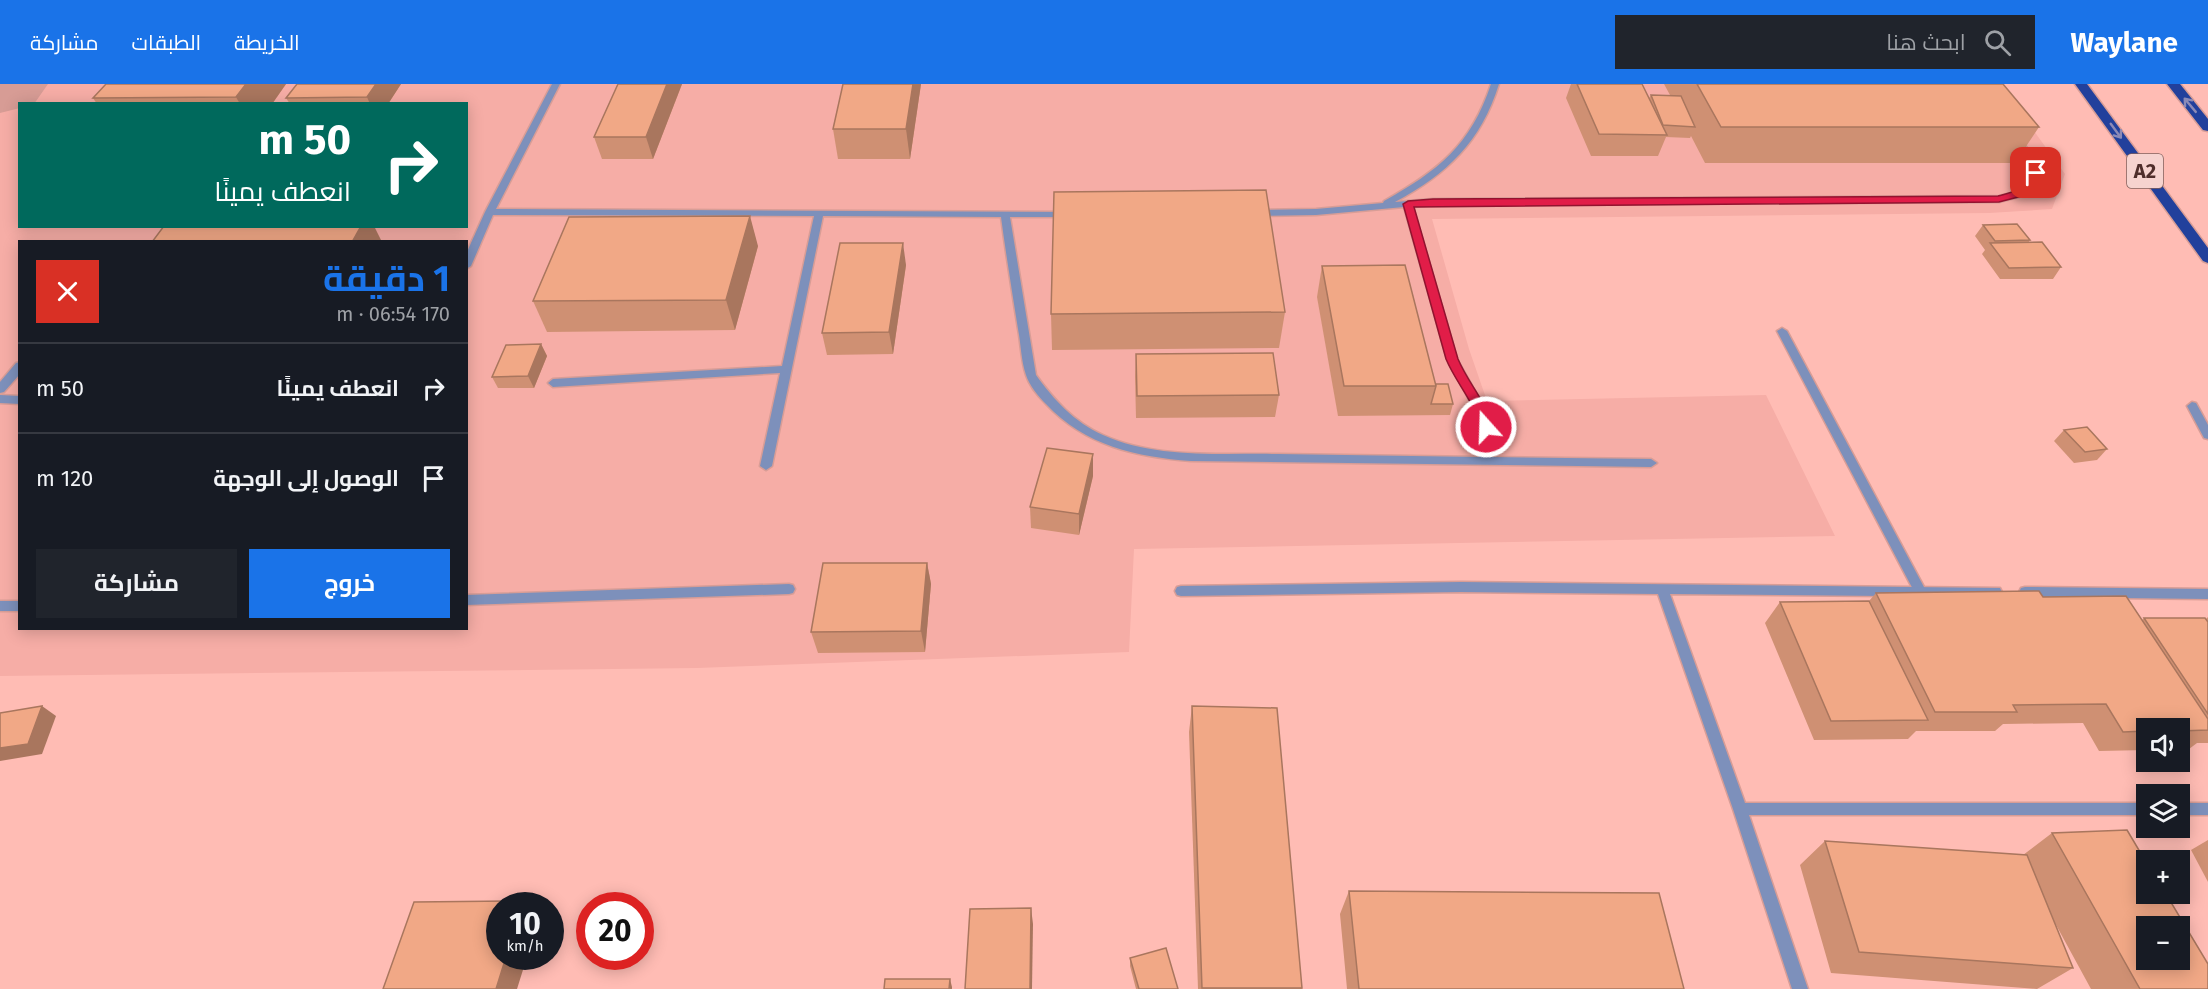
<!DOCTYPE html>
<html lang="ar">
<head>
<meta charset="utf-8">
<style>
  :root { --surface:#171b24; --page:#20242c; --text:#f1f3f6; --muted:#9ea1a6; --line:#363941; --accent:#1a73e8 }
  body { margin:0; font-family:"Fira Sans",Cairo,sans-serif; background:var(--page); color:var(--text); direction:rtl; height:100vh; display:flex; flex-direction:column; font-size:22px; white-space:nowrap }
  * { box-sizing:border-box; margin:0 }
  p { font-size:20px; color:var(--muted) }
  .icon { flex:none; width:33px; height:33px; fill:none; stroke:currentColor; stroke-width:2; stroke-linecap:round; stroke-linejoin:round }
  .map { position:relative; flex:1; overflow:hidden; direction:ltr }
  .side { position:absolute; left:18px; top:156px; width:450px; height:390px; display:flex; flex-direction:column; background:var(--surface); border-radius:0px; box-shadow:0 3px 15px #0003; direction:rtl }
  .side>* { flex:none }
  .guide { position:absolute; left:18px; top:18px; width:450px; height:126px; border-radius:0px; box-shadow:0 3px 15px #0003; direction:rtl; background:#00695c; color:#fff; overflow:hidden }
  .buttons { position:absolute; left:2136px; top:634px; display:grid; gap:12px }
  .buttons a { display:grid; place-items:center; width:54px; height:54px; border-radius:0px; background:var(--surface); box-shadow:0 3px 15px #0003; font-size:30px }
  .speed { position:absolute; left:486px; top:808px; display:flex; gap:12px; font-size:30px; font-weight:700; text-align:center }
  .speed>* { display:grid; place-content:center; width:78px; height:78px; border-radius:50%; background:var(--surface); box-shadow:0 3px 15px #0003; line-height:1 }
  .speed small { font-size:15px; font-weight:400 }
  .speed .limit { border:9px solid #d22; background:#fff; color:#111 }
  .pin { position:absolute; display:grid; place-items:center; width:51px; height:51px; color:#fff; margin:-26px; border-radius:12px; box-shadow:0 3px 9px #0006 }
  .me { position:absolute; width:66px; margin:-33px; rotate:340deg; stroke-linejoin:round; filter:drop-shadow(0 0 4px #0008) }
  .turn { display:flex; align-items:center; gap:21px; height:126px; padding:0 18px; font-size:27px }
  .turn .icon { width:78px; height:78px; stroke-width:2.5 }
  .turn b { display:block; font-size:42px; line-height:51px }
  .round { display:grid; place-items:center; flex:none; width:63px; height:63px; border-radius:0px; background:var(--page) }
  .headline { display:flex; align-items:center; justify-content:space-between; height:102px; padding:0 18px }
  h1 { font-size:36px; font-weight:700; line-height:45px; color:var(--accent) }
  .action { display:flex; gap:12px; margin-top:auto; padding:12px 18px }
  .action a { flex:1; height:69px; border-radius:0px; background:var(--accent); color:#fff; font-size:24px; font-weight:700; line-height:69px; text-align:center }
  .action a+a { background:var(--page); color:var(--text) }
  ul { padding:0; list-style:none }
  li { display:flex; align-items:center; gap:18px; height:90px; padding:0 18px; border-top:2px solid var(--line) }
  li div { flex:1 }
  li b { display:block; font-size:22px }
  li em { font-style:normal }
  header { display:flex; align-items:center; gap:36px; box-sizing:border-box; height:84px; padding:0 30px; background:var(--accent); color:#fff }
  header strong { font-size:28px }
  nav { display:flex; gap:33px; margin-inline-start:auto; font-size:21px }
  .search { width:420px; height:54px; background:var(--page); display:flex; align-items:center; gap:15px; box-sizing:border-box; padding:0 21px; border-radius:0px; color:var(--muted); font-size:22px }
  .map>svg:first-child { display:block }
  .built { fill:#f6ada6; fill-rule:evenodd }
  .lines { fill:none; stroke-linecap:round; stroke-linejoin:round }
  .taxiway { fill:#d79c95; fill-rule:evenodd }
  .service-casing { stroke:#d89d96; stroke-width:3 }
  .minor-casing { stroke:#d89d96; stroke-width:3 }
  .motorway-casing { stroke:#d89d96; stroke-width:3 }
  .service { fill:#7d90bb; fill-rule:evenodd }
  .minor { fill:#7d90bb; fill-rule:evenodd }
  .motorway { fill:#22409c; fill-rule:evenodd }
  .wall { fill:#cf9073 }
  .shaded-wall { fill:#a9765e }
  .building { fill:#f1a886; stroke:#a9765e; stroke-width:1.5; fill-rule:evenodd }
  .oneway { stroke:#8c8ab6 }
  .route { fill:#e11d48; stroke:#92132f; stroke-width:1.5 }
  .labels { text-anchor:middle; dominant-baseline:central; stroke-width:5; stroke-linejoin:round; paint-order:stroke }
  .shield { fill:#f6d3cf; stroke:#81605c; stroke-width:1.5 }
  .shield-label { font-size:20px; font-weight:bold; fill:#4f2e2b }
</style>
</head>
<body>
<header>
<strong>Waylane</strong>
<div class="search"><svg class="icon" aria-label="search" viewBox="0 0 24 24"><circle cx="10" cy="10" r="6"/><path d="M15 15l6 6"/></svg>ابحث هنا</div>
<nav><a>الخريطة</a><a>الطبقات</a><a>مشاركة</a></nav>
</header>
<div class="map">
<svg width="2208" height="905" viewBox="0 0 2208 905">
  <rect width="100%" height="100%" fill="#ffbcb4"/>
  <path class="built" d="M0,0H2000L2065,90L2052,125L1989,129L1432,135L1469,265L1487,317L1766,311L1835,452L1134,465L1129,568L697,584L0,592ZM20,20H466V142H20ZM20,158H466V544H20Z"/>
  <g class="lines">
    <path class="taxiway" d="M0,0H48L34,20H20V24L0,29Z"/>
    <g class="service-casing">
      <g id="service">
        <path d="M552,0H560L496,125L1071,128V132L1068,133H1010L1036,291C1054,316 1074,338 1103,351C1156,375 1221,369 1278,370C1345,371 1412,372 1479,373L1481,344L1478,332L1447,275L1404,123L1316,131L1253,132L1248,129L1253,126L1316,125L1383,119L1384,117C1438,87 1471,61 1491,0H1499C1481,58 1447,90 1395,118L1433,115L1999,112L2020,107L2030,96L2029,80L2011,54L2015,51L2018,52L2039,80L2040,97L2026,111L1999,118L1433,121L1413,123L1457,275L1489,332L1492,344L1490,373L1651,375L1657,379L1651,383L1191,377C1137,373 1085,362 1046,320C1039,313 1029,301 1026,291C1021,277 1021,260 1018,245C1012,208 1006,170 1001,133L823,132L772,382L766,386L760,382L780,289L553,303L548,299L553,295L782,282L814,132L493,131L471,182L466,185V170L485,128Z"/>
        <path d="M1782,244L1787,247L1924,503L1926,507L1924,511H1916L1777,247Z"/>
        <path d="M20,278V290L4,308L0,309V298L16,279Z"/>
        <path d="M0,311L20,312V320L0,319Z"/>
        <path d="M2192,318L2196,319L2208,341V355L2204,354L2187,322Z"/>
        <path d="M789,500L793,501L795,505L793,509L789,510L466,521V511Z"/>
        <rect x="0" y="517" width="20" height="10"/>
      </g>
    </g>
    <g class="minor-casing">
      <g id="minor">
        <path d="M1461,498L2000,504L2002,508L2000,512L1996,513L1670,510L1745,719H2146V731H1749L1808,905H1792L1733,725L1658,510L1461,508L1181,512L1177,511L1175,507L1177,503L1181,502Z"/>
        <path d="M2025,503L2208,505V515L2025,513L2021,512L2019,508L2021,504Z"/>
        <rect x="2180" y="719" width="28" height="12"/>
      </g>
    </g>
    <g class="motorway-casing">
      <g id="motorway">
        <path d="M2075,0H2087L2208,164V179L2203,177Z"/>
        <path d="M2167,0H2180L2208,35V47L2203,46Z"/>
      </g>
    </g>
    <use href="#service" class="service"/>
    <use href="#minor" class="minor"/>
    <use href="#motorway" class="motorway"/>
  </g>
  <g class="wall">
    <path d="M106,0H286L272,20H97L93,14Z"/>
    <path d="M297,0H401L388,20H290L286,14Z"/>
    <path d="M618,0H682L653,75H602L594,53Z"/>
    <path d="M843,0H921L910,75H838L833,45Z"/>
    <path d="M1571,0H1642L1649,14L1651,11H1670L1664,0H2003L2039,43L2015,79H1705L1691,52L1690,54L1666,53L1658,72H1591L1566,14Z"/>
    <path d="M1983,141L2030,156L2028,159L2061,183L2053,195H2000L1982,170L1985,166L1975,152Z"/>
    <path d="M758,162L735,246L547,248L533,217Z"/>
    <path d="M906,181L893,270L827,271L822,249Z"/>
    <path d="M1322,182L1436,300L1453,320L1450,331L1338,332L1317,213Z"/>
    <path d="M1285,228L1279,264L1052,266L1051,230Z"/>
    <path d="M541,260L547,272L534,304H498L492,293Z"/>
    <path d="M1136,270L1279,311L1275,333L1136,334L1135,293Z"/>
    <path d="M2064,346L2107,365L2097,376L2074,379L2054,357Z"/>
    <path d="M1093,370V392L1079,451L1031,444L1030,423Z"/>
    <path d="M927,479L931,500L925,568L818,569L811,548Z"/>
    <path d="M1876,509L2043,513L2142,536L2144,534L2206,535L2208,533V659H2197L2189,665L2180,666V645H2146V666L2099,667L2083,639L2003,640L1995,647H1916L1908,655L1814,656L1765,539L1780,518L1869,517Z"/>
    <path d="M1192,622L1302,904V905H1198L1189,648Z"/>
    <path d="M2052,749L2208,905H2091L2055,839L2073,884L2037,905L1831,889L1800,781L1825,757L2023,771Z"/>
    <path d="M2208,756V798L2191,766Z"/>
    <path d="M1349,807L1684,905H1347L1340,830Z"/>
    <path d="M1130,874L1178,905H1136L1130,882Z"/>
  </g>
  <g class="shaded-wall">
    <path d="M246,0H286L272,20H240L236,13Z"/>
    <path d="M376,0H401L388,20H370L367,13Z"/>
    <path d="M667,0H682L653,75L646,53Z"/>
    <path d="M913,0H921L910,75L906,45Z"/>
    <path d="M750,132L758,162L735,246L726,216Z"/>
    <path d="M361,142H374L382,158H352Z"/>
    <path d="M903,159L906,181L893,270L889,248Z"/>
    <path d="M541,260L547,272L534,304L528,292Z"/>
    <path d="M1093,370V392L1079,451V430Z"/>
    <path d="M927,479L931,500L925,568L921,547Z"/>
    <path d="M42,622L56,632L42,670L0,677V664Z"/>
    <path d="M523,817L528,822H521Z"/>
    <path d="M1031,824L1033,840L1032,905H1030Z"/>
    <path d="M506,873H527L517,905H496Z"/>
    <path d="M950,895L952,903V905H949Z"/>
  </g>
  <g class="building">
    <path d="M106,0H246L236,13L93,14Z"/>
    <path d="M297,0H376L367,13L286,14Z"/>
    <path d="M618,0H667L646,53H594Z"/>
    <path d="M843,0H913L906,45H833Z"/>
    <path d="M1577,0H1642L1667,51L1599,50Z"/>
    <path d="M1697,0H2003L2039,43H1721Z"/>
    <path d="M1651,11L1681,12L1695,43L1663,41Z"/>
    <path d="M1266,106L1285,228L1051,230L1054,108Z"/>
    <path d="M750,132L726,216L533,217L569,133Z"/>
    <path d="M2017,140L2030,156L1995,157L1983,141Z"/>
    <path d="M164,142H361L352,158H152Z"/>
    <path d="M2042,158L2061,183L2009,184L1990,159Z"/>
    <path d="M840,159H903L889,248L822,249Z"/>
    <path d="M1405,181L1436,302H1344L1322,182Z"/>
    <path d="M541,260L528,292L492,293L506,261Z"/>
    <path d="M1273,269L1279,311L1137,312L1136,270Z"/>
    <path d="M1436,300H1448L1453,320H1431L1436,302Z"/>
    <path d="M2087,343L2107,365L2085,368L2064,346Z"/>
    <path d="M1047,364L1093,370L1079,430L1030,423Z"/>
    <path d="M823,479H927L921,547L811,548Z"/>
    <path d="M2039,507L2043,513L2126,512L2208,635V646L2180,647V645H2146V647L2123,648L2106,620L2013,621L2017,628H1935L1876,509Z"/>
    <path d="M1869,517L1928,636L1831,637L1780,518Z"/>
    <path d="M2144,534H2205L2208,538V630Z"/>
    <path d="M42,622L28,660L0,664V629Z"/>
    <path d="M1192,622L1277,624L1302,904H1202Z"/>
    <path d="M2127,746L2146,778V810H2166L2208,880V905H2140L2052,749ZM2146,843H2180V876H2146Z"/>
    <path d="M1825,757L2027,771L2073,884L1859,868Z"/>
    <path d="M1349,807L1659,809L1684,905H1359Z"/>
    <path d="M523,817L521,822H500V873H506L496,905H383L414,818Z"/>
    <path d="M1031,824L1030,905H965L970,825Z"/>
    <path d="M1166,864L1178,905H1139L1130,874Z"/>
    <path d="M885,895H950L949,905H884Z"/>
  </g>
  <defs><path id="oneway-shaft" d="M-6 0H5M1.5-3L5.5 0L1.5 3" fill="none" stroke-width="1.6" stroke-linecap="round" stroke-linejoin="round" transform="scale(1.5)"/></defs>
  <g class="oneway">
    <use href="#oneway-shaft" transform="translate(2190 21) rotate(-130)"/>
    <use href="#oneway-shaft" transform="translate(2116 47) rotate(54)"/>
  </g>
  <path class="route" d="M2033,86H2040L2041,97L2026,111L1999,118L1414,123L1458,275C1468,299 1486,317 1493,343L1486,347L1480,343C1474,317 1456,299 1446,275L1403,120L1408,117L1433,115L1998,112C2018,107 2025,106 2033,86Z"/>
  <g class="labels">
    <rect class="shield" x="2127" y="70" width="36" height="34" rx="4.5"/>
    <g class="shield-label">
      <text x="2145" y="87">A2</text>
    </g>
  </g>
</svg>
<div class="buttons">
<a><svg class="icon" aria-label="sound" viewBox="0 0 24 24"><path d="M4 9h4l5-4v14l-5-4H4zM17 9q2 3 0 6"/></svg></a>
<a><svg class="icon" aria-label="layers" viewBox="0 0 24 24"><path d="M12 4l9 5-9 5-9-5zM3 14l9 5 9-5"/></svg></a>
<a>+</a>
<a>−</a>
</div>
<div class="speed"><div>10<small>km/h</small></div><div class="limit">20</div></div>
<div class="pin" style="left:2036px;top:89px;background:#d93025"><svg class="icon" aria-label="arrive" viewBox="0 0 24 24"><path d="M6 21V4h12l-3 4 3 4H6"/></svg></div>
<svg class="me" style="left:1486px;top:343px" viewBox="-20 -20 40 40"><circle r="17" fill="#e11d48" stroke="#fff" stroke-width="3"/><path d="M0-11L8 9 0 5-8 9z" fill="#fff"/></svg>
<div class="guide">
<div class="turn"><svg class="icon" aria-label="right" viewBox="0 0 24 24"><path d="M7 20v-9h11M14 6l5 5-5 5"/></svg><div><b>50 m</b>انعطف يمينًا</div></div>
</div>
<section class="side">
<div class="headline"><div><h1>1 دقيقة</h1><p>170 m · 06:54</p></div><a class="round" style="background:#d93025;color:#fff"><svg class="icon" aria-label="close" viewBox="0 0 24 24"><path d="M6 6l12 12M18 6L6 18"/></svg></a></div>
<ul>
<li><svg class="icon" aria-label="right" viewBox="0 0 24 24"><path d="M7 20v-9h11M14 6l5 5-5 5"/></svg><div><b>انعطف يمينًا</b></div><em>50 m</em></li>
<li><svg class="icon" aria-label="arrive" viewBox="0 0 24 24"><path d="M6 21V4h12l-3 4 3 4H6"/></svg><div><b>الوصول إلى الوجهة</b></div><em>120 m</em></li>
</ul>
<div class="action"><a>خروج</a><a>مشاركة</a></div>
</section>
</div>
</body>
</html>
